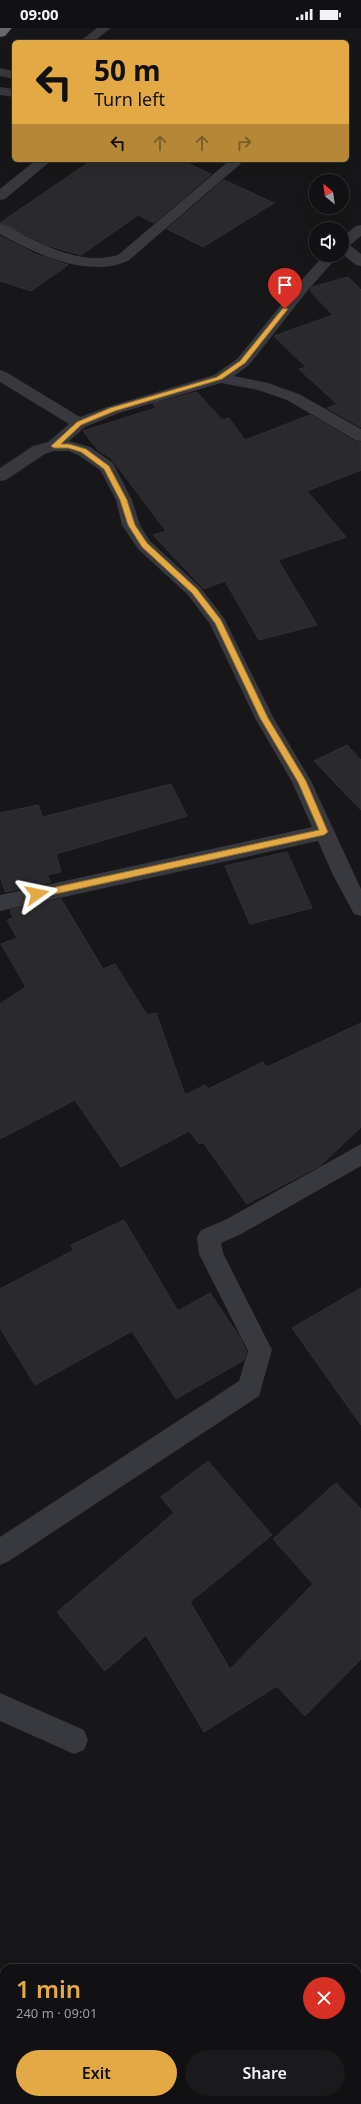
<!DOCTYPE html>
<html lang="en">
<head>
<meta charset="utf-8">
<style>
  :root { --surface:#111113; --page:#1a1a1c; --text:#f1f3f6; --muted:#9c9da0; --line:#303133; --accent:#e3a945 }
  body { margin:0; font-family:"Noto Sans",sans-serif; background:var(--page); color:var(--text); height:100vh; display:flex; flex-direction:column; font-size:15px; white-space:nowrap }
  * { box-sizing:border-box; margin:0 }
  p { font-size:13px; color:var(--muted) }
  .icon { flex:none; width:22px; height:22px; fill:none; stroke:currentColor; stroke-width:2; stroke-linecap:round; stroke-linejoin:round }
  .map { position:relative; flex:1; overflow:hidden }
  .drawer { position:absolute; left:0px; top:1936px; width:361px; height:140px; display:flex; flex-direction:column; background:var(--surface); border-radius:12px 12px 0 0; box-shadow:0 4px 16px #0002,0 0 0 1px var(--line) }
  .drawer>* { flex:none }
  .top-card { position:absolute; left:12px; top:12px; width:337px; height:122px; border-radius:6px; box-shadow:0 4px 16px #0002,0 0 0 1px var(--line); background:#e3a945; color:#111; overflow:hidden }
  .needle { width:26px; rotate:331deg }
  .controls { position:absolute; left:309px; top:146px; display:grid; gap:8px }
  .controls a { display:grid; place-items:center; width:40px; height:40px; border-radius:50%; background:var(--surface); box-shadow:0 4px 16px #0002,0 0 0 1px var(--line); font-size:20px }
  .pin { position:absolute; display:grid; place-items:center; width:34px; height:34px; color:#fff; margin:-41px -17px; border-radius:50% 50% 50% 0; rotate:-45deg; box-shadow:0 0 4px #0007 }
  .pin .icon { rotate:45deg }
  .me { position:absolute; width:44px; margin:-22px; rotate:78deg; stroke-linejoin:round; filter:drop-shadow(0 0 3px #0008) }
  .turn { display:flex; align-items:center; gap:14px; height:84px; padding:0 16px; font-size:18px }
  .turn .icon { width:52px; height:52px; stroke-width:2.5 }
  .turn b { display:block; font-size:28px; line-height:34px }
  .lanes { display:flex; align-items:center; height:38px; padding:0 16px; background:#0003; justify-content:center; gap:20px; direction:ltr }
  .lanes .off { opacity:.35 }
  .round { display:grid; place-items:center; flex:none; width:42px; height:42px; border-radius:21px; background:var(--page) }
  .summary { display:flex; align-items:center; justify-content:space-between; height:68px; padding:0 16px }
  h1 { font-size:24px; font-weight:600; line-height:30px; color:var(--accent) }
  .cta { display:flex; gap:8px; margin-top:auto; padding:8px 16px }
  .cta a { flex:1; height:46px; border-radius:24px; background:var(--accent); color:#111; font-size:16px; font-weight:600; line-height:46px; text-align:center }
  .cta a+a { background:var(--page); color:var(--text) }
  .status { display:flex; justify-content:space-between; align-items:center; height:28px; padding:0 20px; background:var(--surface); direction:ltr }
  .status svg { height:11px; fill:currentColor }
  .map>svg:first-child { display:block }
  .building { fill:#2a2a2d; stroke:#313135 }
  .lines { fill:none; stroke-linecap:round; stroke-linejoin:round }
  .minor { fill:#38393e; fill-rule:evenodd }
  .highway { fill:#65686e; fill-rule:evenodd }
  .route { fill:#e3a945; stroke:#946e2d }
</style>
</head>
<body>
<div class="status"><b>09:00</b><svg viewBox="0 0 49 12"><path d="M0 12V9h3v3zM5 12V6h3v6zM10 12V3h3v9zM15 12V0h3v12zM26 1h20v11H26zM47 4h2v5h-2z"/></svg></div>
<div class="map">
<svg width="361" height="2076" viewBox="0 0 361 2076">
  <rect width="100%" height="100%" fill="#171719"/>
  <g class="building">
    <path d="M92,132H181L211,146L154,195L138,187L81,227L50,218L0,195Z"/>
    <path d="M224,152L274,175L203,219L167,201Z"/>
    <path d="M0,208L35,226L68,237L31,263L0,253Z"/>
    <path d="M348,249L361,262V399L327,380L337,376L299,341L306,339L274,308L333,287L310,263L312,259Z"/>
    <path d="M197,364L222,392L229,390L245,412L310,387L354,413L361,414V442L307,463L346,509L278,532L317,597L259,612L225,553L204,561L153,507L166,503L114,434L110,429L99,423L83,403L156,380L153,376Z"/>
    <path d="M347,717L361,732V782L314,733Z"/>
    <path d="M171,756L187,788L56,826L61,844L47,847L51,854L5,864L0,848V785L38,777L43,789Z"/>
    <path d="M287,824L312,880L250,896L225,838Z"/>
    <path d="M61,871L103,941L115,936L147,987L156,985L185,1067L205,1057L208,1061L263,1034L267,1039L361,995V1099L321,1137L247,1176L203,1114L199,1116L189,1103L121,1139L75,1072L0,1111V976L26,959L1,916L17,910L7,892L13,890L10,882Z"/>
    <path d="M124,1192L178,1283L210,1265L239,1308L246,1323L244,1332L176,1371L132,1303L35,1357L0,1300V1261L74,1222L71,1217Z"/>
    <path d="M361,1260V1397L292,1300Z"/>
    <path d="M208,1433L272,1507L190,1574L230,1641L313,1556L273,1511L336,1455L361,1481V1631L305,1688L277,1658L204,1704L146,1607L105,1643L57,1584L174,1485L161,1469Z"/>
  </g>
  <g class="lines">
    <g class="minor">
      <path d="M97,0H111L93,14H79Z"/>
      <path d="M0,40L14,43V51L0,48Z"/>
      <path d="M0,59L14,61V69L0,67Z"/>
      <path d="M36,132H52L5,171L0,172V161Z"/>
      <path d="M230,132H245L128,233C120,236 110,239 101,239C66,240 30,223 0,206V196C10,198 19,205 28,209C56,223 87,236 118,227Z"/>
      <path d="M361,197V208L350,217L361,226V238L356,237L342,226V209L356,198Z"/>
      <path d="M324,227H339L308,262L249,337L234,348L268,355L299,366L361,401V413L355,412L287,372L258,362L221,355L119,385L85,399L69,413L90,419L113,435L132,472L140,497L150,513L200,559L224,590L273,689L311,753L361,861V888L354,886L333,847L318,813L0,883V867L312,799L292,754L255,690L210,596L188,567L138,521L122,497L116,472L100,442L78,427L68,423H54L45,426L6,452L0,453V440L33,418L48,414L69,396L0,354V342L6,344L80,389L107,379L214,347L237,331L298,256Z"/>
      <path d="M361,1116V1138L241,1206L221,1215L223,1225L272,1322L259,1368L9,1533L0,1537V1509L239,1353L248,1323L199,1226L197,1209L201,1202L225,1192Z"/>
      <path d="M0,1665L84,1702L88,1712L84,1722L74,1726L0,1693Z"/>
    </g>
    <path class="highway" d="M0,0H12L5,8L0,9Z"/>
  </g>
  <path class="route" d="M283,280L288,281L245,335L222,351L115,383L81,397L61,416H69L86,421L109,438L127,472L135,497L147,515L197,561L221,592L268,690L306,753L328,804L324,807L37,870L34,869L33,866L37,863L319,802L298,754L260,690L215,595L192,565L142,519L128,497L120,472L104,441L81,424L68,420H54L51,418L77,394L110,380L217,349L240,333Z"/>
</svg>
<div class="controls">
<a><svg class="needle" viewBox="-14 -14 28 28"><path d="M0-13l5 13h-10z" fill="#e53935"/><path d="M0 13l5-13h-10z" fill="#9c9da0"/></svg></a>
<a><svg class="icon" aria-label="sound" viewBox="0 0 24 24"><path d="M4 9h4l5-4v14l-5-4H4zM17 9q2 3 0 6"/></svg></a>
</div>
<div class="pin" style="left:285px;top:281px;background:#d93025"><svg class="icon" aria-label="arrive" viewBox="0 0 24 24"><path d="M6 21V4h12l-3 4 3 4H6"/></svg></div>
<svg class="me" style="left:37px;top:866px" viewBox="-20 -20 40 40"><path d="M0-17L14 15 0 8-14 15z" fill="#e3a945" stroke="#fff" stroke-width="4"/></svg>
<div class="top-card">
<div class="turn"><svg class="icon" aria-label="left" viewBox="0 0 24 24"><path d="M17 20v-9H6M10 6l-5 5 5 5"/></svg><div><b>50 m</b>Turn left</div></div>
<div class="lanes"><svg class="icon" aria-label="left" viewBox="0 0 24 24"><path d="M17 20v-9H6M10 6l-5 5 5 5"/></svg><svg class="icon off" aria-label="ahead" viewBox="0 0 24 24"><path d="M12 20V5M6 11l6-6 6 6"/></svg><svg class="icon off" aria-label="ahead" viewBox="0 0 24 24"><path d="M12 20V5M6 11l6-6 6 6"/></svg><svg class="icon off" aria-label="right" viewBox="0 0 24 24"><path d="M7 20v-9h11M14 6l5 5-5 5"/></svg></div>
</div>
<section class="drawer">
<div class="summary"><div><h1>1 min</h1><p>240 m · 09:01</p></div><a class="round" style="background:#d93025;color:#fff"><svg class="icon" aria-label="close" viewBox="0 0 24 24"><path d="M6 6l12 12M18 6L6 18"/></svg></a></div>
<div class="cta"><a>Exit</a><a>Share</a></div>
</section>
</div>
</body>
</html>
